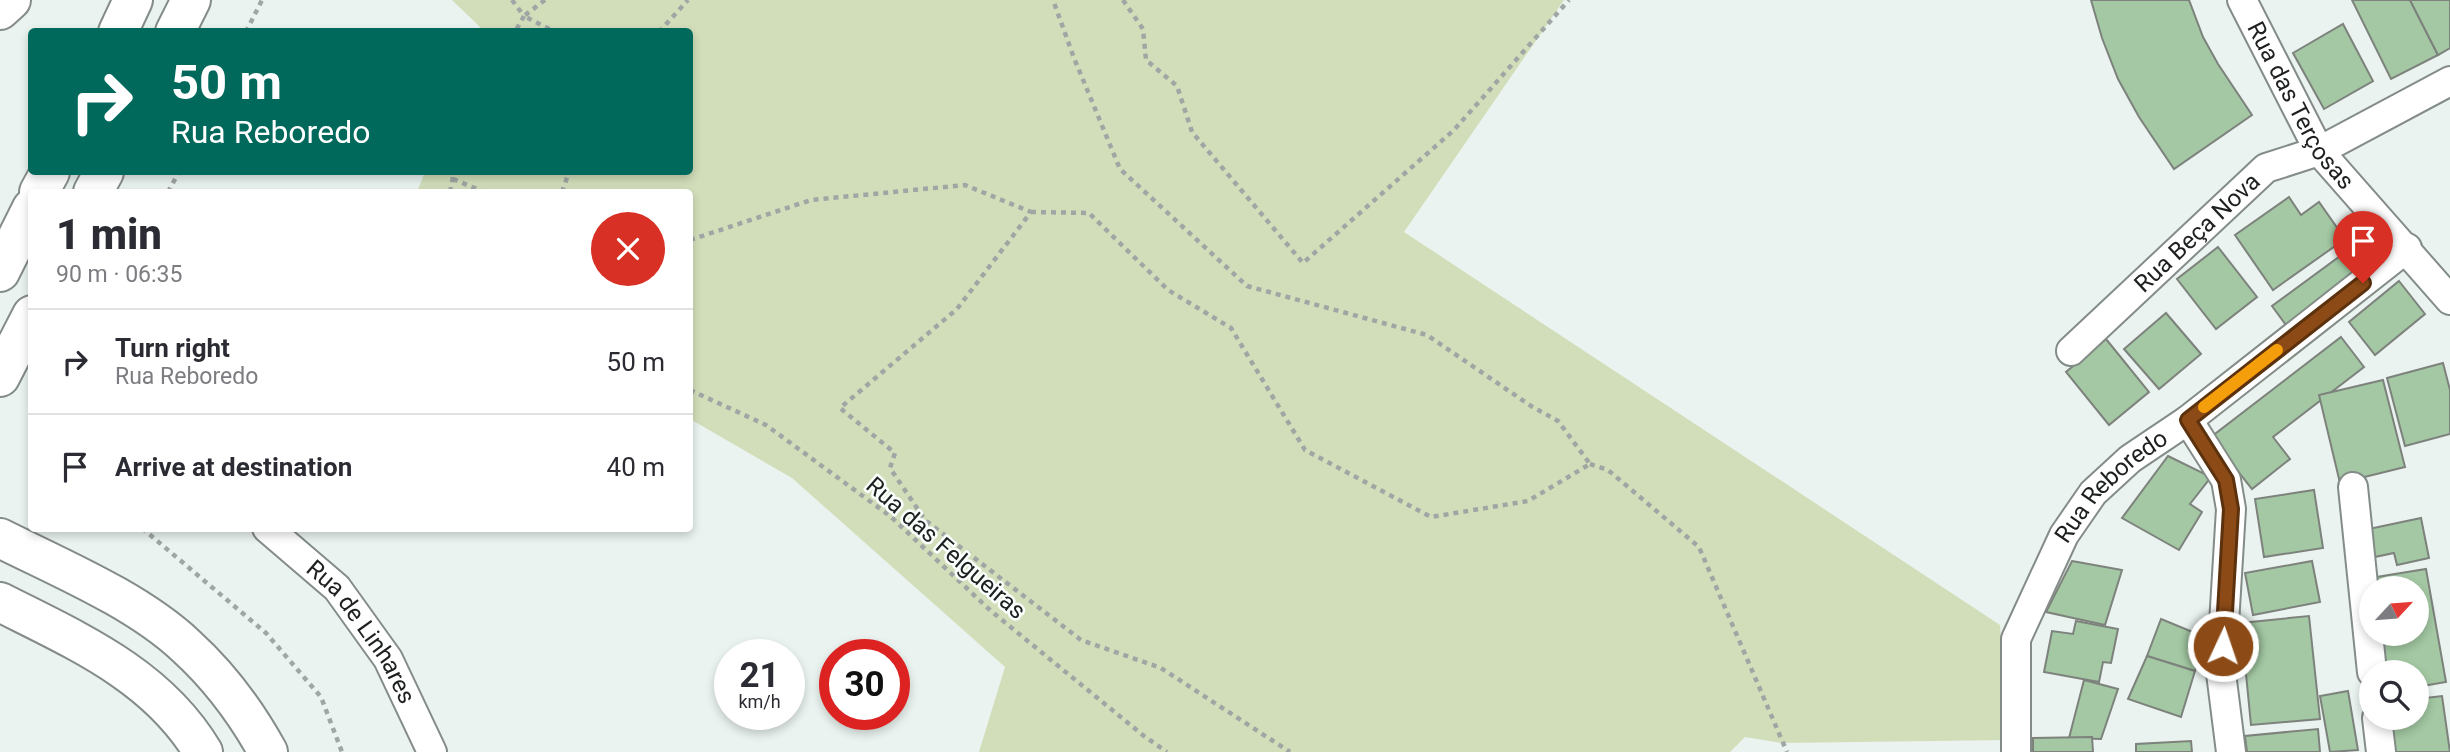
<!DOCTYPE html>
<html lang="en">
<head>
<meta charset="utf-8">
<style>
  :root { --surface:#fff; --page:#f2f2f3; --text:#2b2b33; --muted:#7c7c81; --line:#e1e1e2 }
  body { margin:0; font-family:Roboto,sans-serif; background:var(--page); color:var(--text); height:100vh; display:flex; flex-direction:column; font-size:26px; white-space:nowrap }
  * { box-sizing:border-box; margin:0 }
  p { font-size:23px; color:var(--muted) }
  .icon { flex:none; width:38px; height:38px; fill:none; stroke:currentColor; stroke-width:2; stroke-linecap:round; stroke-linejoin:round }
  .map { position:relative; flex:1; overflow:hidden }
  .panel { position:absolute; left:28px; top:189px; width:665px; height:343px; display:flex; flex-direction:column; background:var(--surface); border-radius:7px; box-shadow:0 4px 10px #0003 }
  .panel>* { flex:none }
  .top-card { position:absolute; left:28px; top:28px; width:665px; height:147px; border-radius:7px; box-shadow:0 4px 10px #0003; background:#00695c; color:#fff; overflow:hidden }
  .needle { width:46px; rotate:64deg }
  .tools { position:absolute; left:2359px; top:576px; display:grid; gap:14px }
  .tools a { display:grid; place-items:center; width:70px; height:70px; border-radius:50%; background:var(--surface); box-shadow:0 4px 10px #0003; font-size:35px }
  .speed { position:absolute; left:714px; top:639px; display:flex; gap:14px; font-size:35px; font-weight:700; text-align:center }
  .speed>* { display:grid; place-content:center; width:91px; height:91px; border-radius:50%; background:var(--surface); box-shadow:0 4px 10px #0003; line-height:1 }
  .speed small { font-size:18px; font-weight:400 }
  .speed .limit { border:10px solid #d22; background:#fff; color:#111 }
  .pin { position:absolute; display:grid; place-items:center; width:60px; height:60px; color:#fff; margin:-72px -30px; border-radius:50% 50% 50% 0; rotate:-45deg; box-shadow:0 0 7px #0007 }
  .pin .icon { rotate:45deg }
  .me { position:absolute; width:77px; margin:-38px; rotate:3deg; stroke-linejoin:round; filter:drop-shadow(0 0 5px #0008) }
  .turn { display:flex; align-items:center; gap:24px; height:147px; padding:0 28px; font-size:32px }
  .turn .icon { width:91px; height:91px; stroke-width:2.5 }
  .turn b { display:block; font-size:49px; line-height:60px }
  .round { display:grid; place-items:center; flex:none; width:74px; height:74px; border-radius:37px; background:var(--page) }
  .headline { display:flex; align-items:center; justify-content:space-between; height:119px; padding:0 28px }
  h1 { font-size:42px; font-weight:800; line-height:52px }
  ul { padding:0; list-style:none }
  li { display:flex; align-items:center; gap:21px; height:105px; padding:0 28px; border-top:2px solid var(--line) }
  li div { flex:1 }
  li b { display:block; font-size:26px }
  li em { font-style:normal }
  .map>svg:first-child { display:block }
  .green { fill:#d2deba }
  .building { fill:#a3c8a3; stroke:#7d827d; stroke-width:2 }
  .lines { fill:none; stroke-linecap:round; stroke-linejoin:round }
  .minor-casing { stroke:#848c88; stroke-width:32 }
  .motorway-casing { stroke:#848c88; stroke-width:42 }
  .path { stroke:#a0a6a4; stroke-width:4.5; stroke-dasharray:5 5; stroke-linecap:butt }
  .minor { stroke:#fff; stroke-width:28 }
  .motorway { stroke:#fff; stroke-width:38 }
  .route-casing { stroke:#5b310e; stroke-width:18 }
  .route { stroke:#8c4b16; stroke-width:12 }
  .slow { stroke:#f59e0b; stroke-width:12 }
  .labels { text-anchor:middle; dominant-baseline:central; stroke-width:5; stroke-linejoin:round; paint-order:stroke }
  .street-label { font-size:24px; fill:#1d201f; stroke:#fbfffd }
</style>
</head>
<body>
<div class="map">
<svg width="2450" height="752" viewBox="0 0 2450 752">
  <rect width="100%" height="100%" fill="#eaf3ef"/>
  <path class="green" d="M452,0H1564L1404,232L2000,625L2008,740L1782,743L1745,737L1730,752H979L1005,667L792,478L690,419V192H417L425,172H690V32L478,31L480,27Z"/>
  <g class="building">
    <path d="M2091,0H2189L2203,37L2218,64L2252,115L2174,169L2139,117L2118,79L2102,38Z"/>
    <path d="M2352,0H2410L2438,55L2391,79Z"/>
    <path d="M2410,0H2450V48L2438,55Z"/>
    <path d="M2343,24L2373,81L2324,109L2293,53Z"/>
    <path d="M2289,197L2301,215L2319,202L2345,239L2273,290L2235,235Z"/>
    <path d="M2370,234L2384,253L2286,325L2272,306Z"/>
    <path d="M2218,247L2257,297L2216,329L2177,279Z"/>
    <path d="M2399,281L2425,314L2375,355L2349,322Z"/>
    <path d="M2166,313L2201,354L2159,389L2124,349Z"/>
    <path d="M2341,337L2364,367L2273,437L2290,459L2252,489L2211,437Z"/>
    <path d="M2106,339L2149,392L2109,425L2066,372Z"/>
    <path d="M2443,363L2450,390V434L2405,446L2387,378Z"/>
    <path d="M2383,380L2405,467L2340,483L2319,395Z"/>
    <path d="M2168,456L2211,477L2190,504L2202,512L2179,550L2122,518Z"/>
    <path d="M2314,490L2323,548L2264,557L2255,499Z"/>
    <path d="M2421,518L2429,558L2397,565L2394,553L2370,558L2364,530Z"/>
    <path d="M2072,561L2122,570L2105,625L2046,612Z"/>
    <path d="M2312,561L2320,602L2253,615L2245,573Z"/>
    <path d="M2426,569L2446,682L2417,687V672H2387L2380,634H2417V588H2372L2370,578Z"/>
    <path d="M2309,616L2320,719L2251,725L2241,623Z"/>
    <path d="M2161,619L2205,637L2195,671L2147,656Z"/>
    <path d="M2076,621L2118,629L2111,663L2103,662L2099,682L2044,672L2052,631L2073,634Z"/>
    <path d="M2147,656L2195,671L2181,717L2128,699Z"/>
    <path d="M2084,680L2118,689L2101,739L2069,738Z"/>
    <path d="M2348,691L2358,750L2330,752L2320,696Z"/>
    <path d="M2442,696L2450,752H2390L2385,718H2417V699Z"/>
    <path d="M2318,729L2320,752H2247L2245,736Z"/>
    <path d="M2092,737L2093,752H2033V738Z"/>
    <path d="M2191,741L2192,752H2136V744Z"/>
  </g>
  <g class="lines">
    <g class="minor-casing">
      <g id="minor">
        <path id="s1" d="M2242,0L2319,151L2450,300"/>
        <path id="s2" d="M2071,351L2266,168L2319,151L2450,81"/>
        <path d="M2188,420L2226,480L2231,509L2221,673L2231,752"/>
        <path d="M2353,487L2372,672"/>
        <path id="s3" d="M267,528L337,588L388,659L432,752"/>
        <path d="M2377,718L2381,752"/>
        <path id="s4" d="M2016,752V639L2064,535L2093,493L2130,459L2188,420L2407,248"/>
      </g>
    </g>
    <g class="motorway-casing">
      <g id="motorway">
        <path d="M0,10L11,0"/>
        <path d="M118,32L133,0"/>
        <path d="M175,32L191,0"/>
        <path d="M39,192L50,172"/>
        <path d="M93,192L104,172"/>
        <path d="M0,272L32,208"/>
        <path d="M0,377L32,315"/>
        <path d="M0,538C60,568 137,600 186,646C219,676 246,712 268,752"/>
        <path d="M0,602C77,641 157,675 203,752"/>
      </g>
    </g>
    <g class="path">
      <path d="M512,0L524,16L515,32"/>
      <path d="M545,0L524,16L555,32"/>
      <path d="M1123,0L1143,29L1146,60L1177,86L1192,132L1303,263L1454,130L1569,0"/>
      <path d="M246,32L262,0"/>
      <path d="M659,32L688,0"/>
      <path d="M453,179L484,192"/>
      <path d="M168,192L179,172"/>
      <path d="M450,192L454,172"/>
      <path d="M562,192L569,172"/>
      <path d="M1031,212L1089,213L1168,290L1231,328L1305,450L1431,517L1528,501L1590,464L1558,421L1531,406L1427,335L1247,286L1120,169L1074,58L1053,0"/>
      <path d="M690,240L811,200L965,185L1031,212L957,309L840,408L895,453L890,468L925,520L1081,640L1161,668L1290,752"/>
      <path d="M690,390L766,425L890,516L991,611L1144,736L1167,752"/>
      <path d="M1590,464L1608,470L1699,547L1787,752"/>
      <path d="M142,528L266,633L321,697L342,752"/>
    </g>
    <use href="#minor" class="minor"/>
    <use href="#motorway" class="motorway"/>
  </g>
  <g class="lines">
    <g class="route-casing">
      <path id="route" d="M2223,646L2231,509L2226,480L2188,420L2363,283"/>
    </g>
    <use href="#route" class="route"/>
    <path class="slow" d="M2204,407L2277,350"/>
  </g>
  <g class="labels">
    <g class="street-label">
      <text stroke="none"><textPath href="#s1" startOffset="121">Rua das Terçosas</textPath></text>
      <text stroke="none"><textPath href="#s2" startOffset="173">Rua Beça Nova</textPath></text>
      <text stroke="none"><textPath href="#s4" startOffset="296">Rua Reboredo</textPath></text>
      <text transform="translate(946 548) rotate(41)">Rua das Felgueiras</text>
      <text stroke="none"><textPath href="#s3" startOffset="142">Rua de Linhares</textPath></text>
    </g>
  </g>
</svg>
<div class="tools">
<a><svg class="needle" viewBox="-14 -14 28 28"><path d="M0-13l5 13h-10z" fill="#e53935"/><path d="M0 13l5-13h-10z" fill="#7c7c81"/></svg></a>
<a><svg class="icon" aria-label="search" viewBox="0 0 24 24"><circle cx="10" cy="10" r="6"/><path d="M15 15l6 6"/></svg></a>
</div>
<div class="speed"><div>21<small>km/h</small></div><div class="limit">30</div></div>
<div class="pin" style="left:2363px;top:283px;background:#d93025"><svg class="icon" aria-label="arrive" viewBox="0 0 24 24"><path d="M6 21V4h12l-3 4 3 4H6"/></svg></div>
<svg class="me" style="left:2223px;top:646px" viewBox="-20 -20 40 40"><circle r="17" fill="#8c4b16" stroke="#fff" stroke-width="3"/><path d="M0-11L8 9 0 5-8 9z" fill="#fff"/></svg>
<div class="top-card">
<div class="turn"><svg class="icon" aria-label="right" viewBox="0 0 24 24"><path d="M7 20v-9h11M14 6l5 5-5 5"/></svg><div><b>50 m</b>Rua Reboredo</div></div>
</div>
<section class="panel">
<div class="headline"><div><h1>1 min</h1><p>90 m · 06:35</p></div><a class="round" style="background:#d93025;color:#fff"><svg class="icon" aria-label="close" viewBox="0 0 24 24"><path d="M6 6l12 12M18 6L6 18"/></svg></a></div>
<ul>
<li><svg class="icon" aria-label="right" viewBox="0 0 24 24"><path d="M7 20v-9h11M14 6l5 5-5 5"/></svg><div><b>Turn right</b><p>Rua Reboredo</p></div><em>50 m</em></li>
<li><svg class="icon" aria-label="arrive" viewBox="0 0 24 24"><path d="M6 21V4h12l-3 4 3 4H6"/></svg><div><b>Arrive at destination</b></div><em>40 m</em></li>
</ul>
</section>
</div>
</body>
</html>
